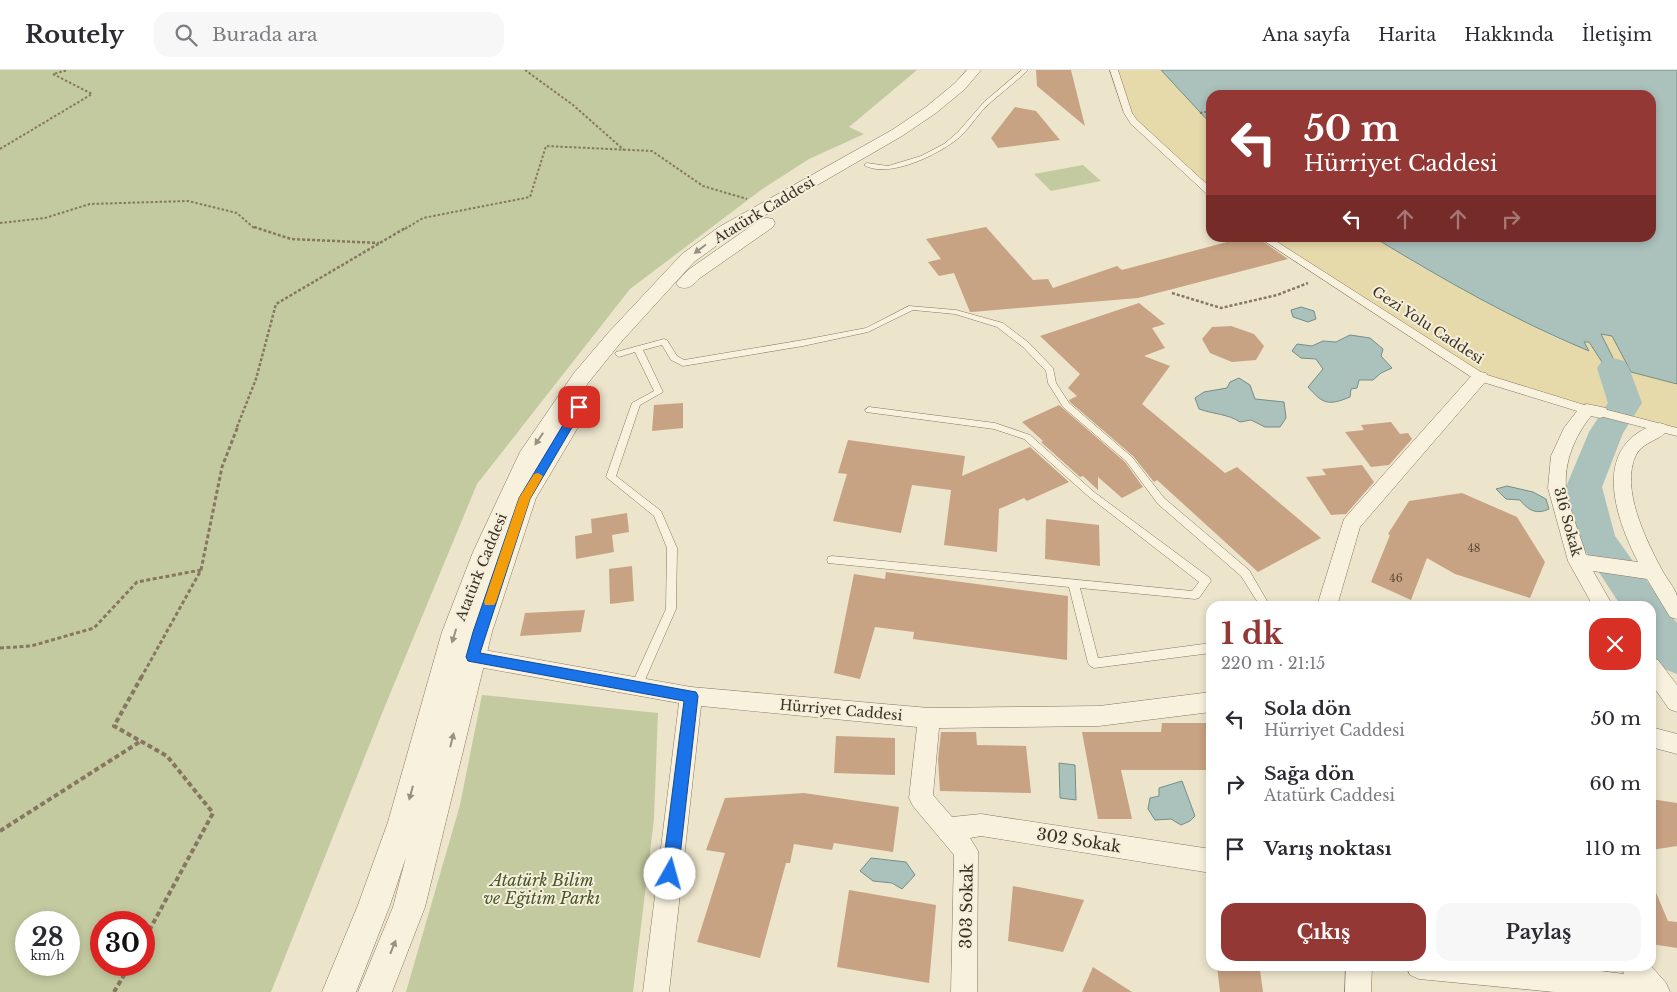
<!DOCTYPE html>
<html lang="tr">
<head>
<meta charset="utf-8">
<style>
  :root { --surface:#fff; --page:#f7f7f7; --text:#2b2b33; --muted:#7c7c81; --line:#e1e1e2; --accent:#933834 }
  body { margin:0; font-family:"Libre Baskerville",serif; background:var(--page); color:var(--text); height:100vh; display:flex; flex-direction:column; font-size:19px; white-space:nowrap }
  * { box-sizing:border-box; margin:0 }
  p { font-size:16px; color:var(--muted) }
  .icon { flex:none; width:28px; height:28px; fill:none; stroke:currentColor; stroke-width:2; stroke-linecap:round; stroke-linejoin:round }
  .map { position:relative; flex:1; overflow:hidden }
  .panel { position:absolute; left:1206px; top:531px; width:450px; height:370px; display:flex; flex-direction:column; background:var(--surface); border-radius:15px; box-shadow:0 2px 8px #0003 }
  .panel>* { flex:none }
  .top-card { position:absolute; left:1206px; top:20px; width:450px; height:152px; border-radius:15px; box-shadow:0 2px 8px #0003; background:#933834; color:#fff; overflow:hidden }
  .speed { position:absolute; left:15px; top:841px; display:flex; gap:10px; font-size:25px; font-weight:700; text-align:center }
  .speed>* { display:grid; place-content:center; width:65px; height:65px; border-radius:50%; background:var(--surface); box-shadow:0 2px 8px #0003; line-height:1 }
  .speed small { font-size:12px; font-weight:400 }
  .speed .limit { border:8px solid #d22; background:#fff; color:#111 }
  .pin { position:absolute; display:grid; place-items:center; width:42px; height:42px; color:#fff; margin:-21px; border-radius:10px; box-shadow:0 2px 8px #0006 }
  .me { position:absolute; width:55px; margin:-28px; rotate:7deg; stroke-linejoin:round; filter:drop-shadow(0 0 4px #0008) }
  .turn { display:flex; align-items:center; gap:18px; height:105px; padding:0 15px; font-size:22px }
  .turn .icon { width:65px; height:65px; stroke-width:2.5 }
  .turn b { display:block; font-size:35px; line-height:42px }
  .lanes { display:flex; align-items:center; height:48px; padding:0 15px; background:#0003; justify-content:center; gap:25px; direction:ltr }
  .lanes .off { opacity:.35 }
  .round { display:grid; place-items:center; flex:none; width:52px; height:52px; border-radius:15px; background:var(--page) }
  .summary { display:flex; align-items:center; justify-content:space-between; height:85px; padding:0 15px }
  h1 { font-size:30px; font-weight:800; line-height:38px; color:var(--accent) }
  .cta { display:flex; gap:10px; margin-top:auto; padding:10px 15px }
  .cta a { flex:1; height:58px; border-radius:15px; background:var(--accent); color:#fff; font-size:20px; font-weight:800; line-height:58px; text-align:center }
  .cta a+a { background:var(--page); color:var(--text) }
  ul { padding:0; list-style:none }
  li { display:flex; align-items:center; gap:15px; height:65px; padding:0 15px }
  li div { flex:1 }
  li b { display:block; font-size:19px }
  li em { font-style:normal }
  header { display:flex; align-items:center; gap:30px; box-sizing:border-box; height:70px; padding:0 25px; background:var(--surface); border-bottom:1px solid var(--line) }
  header strong { font-size:24px }
  nav { display:flex; gap:28px; margin-inline-start:auto; font-size:18px }
  .search { width:350px; height:45px; background:var(--page); display:flex; align-items:center; gap:12px; box-sizing:border-box; padding:0 18px; border-radius:15px; color:var(--muted); font-size:19px }
  .map>svg:first-child { display:block }
  .green { fill:#c3ca9f; fill-rule:evenodd }
  .sand { fill:#e6d9aa }
  .water { fill:#abc1bc; stroke:#728f89 }
  .lines { fill:none; stroke-linecap:round; stroke-linejoin:round }
  .river { fill:#abc1bc; fill-rule:evenodd }
  .building { fill:#c8a383 }
  .service-casing { stroke:#887760; stroke-width:1 }
  .pedestrian-casing { stroke:#887760; stroke-width:1 }
  .minor-casing { stroke:#887760; stroke-width:1 }
  .tertiary-casing { stroke:#887760; stroke-width:1 }
  .path-far3 { stroke:#887760; stroke-width:2; stroke-dasharray:2.5 2; stroke-linecap:butt }
  .path-far2 { stroke:#887760; stroke-width:2.5; stroke-dasharray:3 2; stroke-linecap:butt }
  .path-far1 { stroke:#887760; stroke-width:3; stroke-dasharray:4 2.5; stroke-linecap:butt }
  .path { stroke:#887760; stroke-width:4; stroke-dasharray:5 3; stroke-linecap:butt }
  .service { fill:#f7f1de; fill-rule:evenodd }
  .pedestrian { fill:#f7f1de; fill-rule:evenodd }
  .minor { fill:#f7f1de; fill-rule:evenodd }
  .tertiary { fill:#f7f1de; fill-rule:evenodd }
  .oneway { fill:#989080 }
  .route { fill:#1a73e8; stroke:#114b97 }
  .slow { fill:#f59e0b }
  .labels { text-anchor:middle; dominant-baseline:central; stroke-width:4; stroke-linejoin:round; paint-order:stroke }
  .number-label { font-size:11px; fill:#5e4c3a }
  .street-label { font-size:14px; fill:#3a2f22; stroke:#f4eeda }
  .near-street-label { font-size:16px; fill:#3a2f22; stroke:#f4eeda }
  .near-park-label { font-size:16px; font-style:italic; fill:#48552a; stroke:#f4eeda }
</style>
</head>
<body>
<header>
<strong>Routely</strong>
<div class="search"><svg class="icon" aria-label="search" viewBox="0 0 24 24"><circle cx="10" cy="10" r="6"/><path d="M15 15l6 6"/></svg>Burada ara</div>
<nav><a>Ana sayfa</a><a>Harita</a><a>Hakkında</a><a>İletişim</a></nav>
</header>
<div class="map">
<svg width="1677" height="922" viewBox="0 0 1677 922">
  <rect width="100%" height="100%" fill="#ece4cb"/>
  <g class="green">
    <path d="M0,0H917L849,57L864,64L809,89L761,120L630,219L477,414L385,636L271,922H0ZM26,852H69V895H26ZM101,852H144V895H101Z"/>
    <path d="M1083,95L1101,111L1051,121L1034,104Z"/>
    <path d="M482,625L658,643L654,749L633,922H406L460,735Z"/>
  </g>
  <g class="sand">
    <path d="M1114,0H1161L1211,54V123L1134,52Z"/>
    <path d="M1265,168H1375L1422,197L1498,239L1556,268L1588,280L1584,271L1589,272L1604,295L1618,299L1600,264L1612,266L1630,301L1677,314V362L1480,307Z"/>
  </g>
  <g class="water">
    <path d="M1161,0H1677V314L1631,302L1612,266L1601,264L1619,300L1604,295L1589,272H1584L1589,281C1514,250 1444,210 1375,168H1651V25H1211V54Z"/>
    <path d="M1301,237L1314,241L1316,249L1308,252L1293,247L1291,240Z"/>
    <path d="M1350,265L1370,268L1383,279L1381,286L1392,298L1381,303L1373,310H1359L1357,318L1351,319L1350,327C1328,336 1323,334 1308,317L1323,299L1316,289L1301,288L1292,281L1297,274L1312,276L1323,271L1336,272Z"/>
    <path d="M1239,308L1250,315L1255,329L1284,332L1286,348L1280,357H1265L1251,350L1240,352C1228,344 1213,344 1199,339L1195,328L1204,322L1227,318L1230,312Z"/>
    <path d="M1507,416L1533,422L1546,429L1549,439C1536,445 1528,440 1520,430L1506,429L1496,419Z"/>
    <path d="M1059,693L1075,695L1076,730L1060,728Z"/>
    <path d="M1182,711L1195,746L1190,751L1181,755L1171,749L1155,750L1148,739L1150,728L1159,726V718Z"/>
    <path d="M871,788L906,792L915,805L902,819L892,813L873,811L860,801Z"/>
  </g>
  <g class="lines">
    <path class="river" d="M1613,288L1624,291L1629,298L1642,333L1623,363L1602,417L1615,466L1657,525L1663,536L1677,553V604L1662,598L1651,582V536H1621L1578,470L1566,417L1589,362L1608,333L1597,298L1602,291Z"/>
  </g>
  <g class="building">
    <path d="M1036,0H1071L1085,56L1037,16Z"/>
    <path d="M1015,37L1036,41L1060,70L998,78L991,68Z"/>
    <path d="M986,157L1033,210L1048,209L1053,218L1117,196L1122,200L1242,168H1258L1288,189L1138,228L972,242H970L954,203L939,206L928,192L941,189L926,169Z"/>
    <path d="M1139,233L1165,254L1152,258L1165,278L1144,286L1170,296L1142,334L1225,403L1237,397L1321,468L1258,502L1157,410L1154,412L1133,386L1070,332L1069,330L1077,326L1068,318L1080,304L1040,266Z"/>
    <path d="M1231,256L1254,264L1264,276L1256,290L1232,292L1210,283L1202,269L1212,257Z"/>
    <path d="M683,333V358L652,361L654,335Z"/>
    <path d="M1059,335L1125,392L1143,417L1122,428L1098,407V420L1083,406L1080,407L1041,372L1043,371L1022,352Z"/>
    <path d="M1391,352L1400,364L1408,363L1412,369L1389,395L1371,397L1345,362L1364,360L1361,355Z"/>
    <path d="M848,370L965,386L962,406L1030,377L1069,412L1027,431L1024,428L999,439L997,482L944,475L951,420L912,415L901,463L833,451L847,404L838,403Z"/>
    <path d="M1362,395L1374,412L1346,444L1331,445L1306,407L1326,405L1322,399Z"/>
    <path d="M1462,423L1517,447L1545,492L1530,528L1455,504L1427,488L1411,530L1371,512L1390,465L1388,464L1409,431Z"/>
    <path d="M627,443L629,462L612,465L614,482L576,489L575,466L592,463L591,449Z"/>
    <path d="M1046,449L1099,455L1100,496L1045,489Z"/>
    <path d="M632,496L634,531L610,534L609,499Z"/>
    <path d="M886,502L1068,526L1067,590L913,569L914,562L875,557L860,609L834,603L854,504L885,509Z"/>
    <path d="M585,540L581,562L520,566L525,543Z"/>
    <path d="M1162,653H1211V700H1121L1132,749H1098L1082,662H1161Z"/>
    <path d="M941,662H976L977,675L1026,676L1031,723L940,721L938,689Z"/>
    <path d="M836,666L895,668V705L834,703Z"/>
    <path d="M804,723L899,737L893,782L834,773L832,780L794,774L790,793H786L760,888L697,872L725,783L706,780L725,728Z"/>
    <path d="M1651,729L1677,733V776L1651,780Z"/>
    <path d="M1651,811L1668,851L1677,852V878L1651,874Z"/>
    <path d="M1013,816L1084,830L1063,882L1008,871Z"/>
    <path d="M849,820L936,835L929,913L837,897Z"/>
    <path d="M1217,896H1234L1260,900L1263,922H1220Z"/>
    <path d="M1093,897L1132,922H1082Z"/>
  </g>
  <g class="lines">
    <g class="service-casing">
      <g id="service">
        <path d="M1022,0H1028C1016,12 1002,22 990,33C979,42 972,55 962,65C943,83 888,110 864,95L867,93L888,96L921,86L944,74L958,62L984,32Z"/>
        <path d="M909,236L956,240L1003,253L1029,273L1053,298L1056,313L1069,333L1132,387L1164,428L1249,500L1270,536H1260L1241,506L1158,434L1126,391L1063,337L1048,313L1046,301L1023,277L997,257L955,244L913,240L868,262L803,276L683,296L671,290L662,275L643,280L663,322L640,335L616,406L661,441L677,478L676,539L641,619L637,621L633,619L631,616L666,539L667,478L654,446L606,407L632,333L654,321L635,282L619,287L615,284L616,282L664,269L667,270L677,286L684,290L803,270L866,258Z"/>
        <path d="M869,337L995,353L1030,365L1094,422L1210,508L1211,511L1199,528L1195,529L1080,518L1098,588L1211,573V583L1094,598L1090,596L1088,593L1069,517L828,493L827,490L828,487L832,486L1192,521L1199,512L1088,426L1024,369L994,359L866,342L865,340Z"/>
      </g>
    </g>
    <g class="pedestrian-casing">
      <g id="pedestrian">
        <path d="M1110,0H1118L1132,43L1137,50L1211,118V126L1208,125L1131,54L1124,43Z"/>
        <path d="M1260,168H1271L1484,304L1591,337L1593,340L1587,344L1476,310Z"/>
        <path d="M1600,338L1677,358V366L1596,345L1594,342L1596,339Z"/>
      </g>
    </g>
    <g class="minor-casing">
      <g id="minor">
        <path d="M1480,302L1486,303L1488,307L1486,311L1360,457L1337,536H1317L1344,449L1474,303Z"/>
        <path d="M1587,334L1606,338L1608,342L1606,346L1600,348L1591,346C1575,366 1564,391 1566,418C1567,434 1581,467 1586,485L1638,492C1614,445 1590,373 1660,353L1666,355L1668,359C1661,371 1643,371 1636,385C1620,418 1646,470 1662,500C1666,508 1675,518 1677,526C1677,533 1677,542 1677,549L1670,547L1647,509L1593,501L1613,536H1593L1568,491L1548,418L1551,386L1564,358L1581,336Z"/>
        <path d="M473,578L691,617L929,638L1099,636L1211,622V642L1099,656L939,658L933,725L952,747L981,744L1211,779V803L981,766L970,768L978,781L977,922H951L954,785L913,736L909,728L917,657L701,636L669,922H643L679,633L473,596L466,593L463,587L466,581Z"/>
        <path d="M1651,587L1658,590L1677,615V642L1669,639L1651,613Z"/>
        <path d="M1651,657L1677,664V684L1651,677Z"/>
        <path d="M1346,896H1372L1371,922H1345Z"/>
        <path d="M1406,896H1561L1624,904L1621,896H1651L1666,913L1670,922H1554L1419,909L1410,905Z"/>
      </g>
    </g>
    <g class="tertiary-casing">
      <g id="tertiary">
        <path d="M967,0H981L965,19L936,43L902,66L731,165L694,192L622,271L588,313L576,331L586,332L590,337L536,428L492,562L425,837L392,922H358L393,837L406,787L390,835L356,922H322L358,835L388,752L442,562L473,482L520,382L574,303L608,263L682,184L719,157L892,60L926,37L955,13Z"/>
        <path d="M767,148L773,149L775,153L773,157L700,208C693,215 689,220 679,217L676,213L688,200L761,149Z"/>
      </g>
    </g>
    <g class="path-far3">
      <path d="M525,0L573,35L624,80"/>
      <path d="M1200,43L1211,41"/>
      <path d="M0,79L92,24L53,4L68,0"/>
      <path d="M0,153L45,148L90,134L188,131L237,143L255,159"/>
      <path d="M405,159L423,148L530,127L546,76L652,81L703,116L747,129"/>
    </g>
    <g class="path-far2">
      <path d="M254,157L291,169L379,173"/>
      <path d="M1172,223L1221,238L1277,225L1308,213"/>
      <path d="M237,357L256,309L276,234L407,157"/>
    </g>
    <g class="path-far1">
      <path d="M0,578L31,576L94,558L137,512L201,500"/>
      <path d="M141,608L201,500L222,397L238,356"/>
    </g>
    <g class="path">
      <path d="M142,606L114,656L167,686L213,743L144,870"/>
      <path d="M0,761L141,671"/>
      <path d="M114,922L130,895"/>
    </g>
    <use href="#service" class="service"/>
    <use href="#pedestrian" class="pedestrian"/>
    <use href="#minor" class="minor"/>
    <use href="#tertiary" class="tertiary"/>
  </g>
  <defs><path id="oneway-solid" d="M-6-.8H1V-3.2L6.5 0L1 3.2V.8H-6Z" transform="scale(1.25)"/></defs>
  <g class="oneway">
    <use href="#oneway-solid" transform="translate(700 179) rotate(143)"/>
    <use href="#oneway-solid" transform="translate(539 369) rotate(124)"/>
    <use href="#oneway-solid" transform="translate(454 566) rotate(107)"/>
    <use href="#oneway-solid" transform="translate(452 670) rotate(-76)"/>
    <use href="#oneway-solid" transform="translate(411 723) rotate(105)"/>
    <use href="#oneway-solid" transform="translate(393 877) rotate(-68)"/>
  </g>
  <path class="route" d="M579,334L584,337L530,429L480,583L696,622L698,626L678,804L675,809L670,811L665,809L662,804L684,631L473,592L468,591L466,587L473,562L519,428L575,335Z"/>
  <path class="slow" d="M538,403L543,406L530,429L496,532L494,535H485L484,532L519,428L534,404Z"/>
  <g class="labels">
    <g class="number-label">
      <text x="1474" y="478">48</text>
      <text x="1396" y="508">46</text>
    </g>
    <g class="street-label">
      <text transform="translate(764 140) rotate(-31)">Atatürk Caddesi</text>
      <text transform="translate(1428 255) rotate(33)">Gezi Yolu Caddesi</text>
      <text transform="translate(1568 452) rotate(75)">316 Sokak</text>
      <text transform="translate(481 497) rotate(-68)">Atatürk Caddesi</text>
      <text transform="translate(841 640) rotate(5)">Hürriyet Caddesi</text>
    </g>
    <g class="near-street-label">
      <text transform="translate(1079 770) rotate(9)">302 Sokak</text>
      <text transform="translate(966 836) rotate(-89)">303 Sokak</text>
    </g>
    <g class="near-park-label">
      <text x="542" y="810">Atatürk Bilim<tspan x="542" dy="18">ve Eğitim Parkı</tspan></text>
    </g>
  </g>
</svg>
<div class="speed"><div>28<small>km/h</small></div><div class="limit">30</div></div>
<div class="pin" style="left:579px;top:337px;background:#d93025"><svg class="icon" aria-label="arrive" viewBox="0 0 24 24"><path d="M6 21V4h12l-3 4 3 4H6"/></svg></div>
<svg class="me" style="left:670px;top:804px" viewBox="-20 -20 40 40"><circle r="19" fill="#fff"/><path d="M0-13L10 11 0 6-10 11z" fill="#1a73e8"/></svg>
<div class="top-card">
<div class="turn"><svg class="icon" aria-label="left" viewBox="0 0 24 24"><path d="M17 20v-9H6M10 6l-5 5 5 5"/></svg><div><b>50 m</b>Hürriyet Caddesi</div></div>
<div class="lanes"><svg class="icon" aria-label="left" viewBox="0 0 24 24"><path d="M17 20v-9H6M10 6l-5 5 5 5"/></svg><svg class="icon off" aria-label="ahead" viewBox="0 0 24 24"><path d="M12 20V5M6 11l6-6 6 6"/></svg><svg class="icon off" aria-label="ahead" viewBox="0 0 24 24"><path d="M12 20V5M6 11l6-6 6 6"/></svg><svg class="icon off" aria-label="right" viewBox="0 0 24 24"><path d="M7 20v-9h11M14 6l5 5-5 5"/></svg></div>
</div>
<section class="panel">
<div class="summary"><div><h1>1 dk</h1><p>220 m · 21:15</p></div><a class="round" style="background:#d93025;color:#fff"><svg class="icon" aria-label="close" viewBox="0 0 24 24"><path d="M6 6l12 12M18 6L6 18"/></svg></a></div>
<ul>
<li><svg class="icon" aria-label="left" viewBox="0 0 24 24"><path d="M17 20v-9H6M10 6l-5 5 5 5"/></svg><div><b>Sola dön</b><p>Hürriyet Caddesi</p></div><em>50 m</em></li>
<li><svg class="icon" aria-label="right" viewBox="0 0 24 24"><path d="M7 20v-9h11M14 6l5 5-5 5"/></svg><div><b>Sağa dön</b><p>Atatürk Caddesi</p></div><em>60 m</em></li>
<li><svg class="icon" aria-label="arrive" viewBox="0 0 24 24"><path d="M6 21V4h12l-3 4 3 4H6"/></svg><div><b>Varış noktası</b></div><em>110 m</em></li>
</ul>
<div class="cta"><a>Çıkış</a><a>Paylaş</a></div>
</section>
</div>
</body>
</html>
